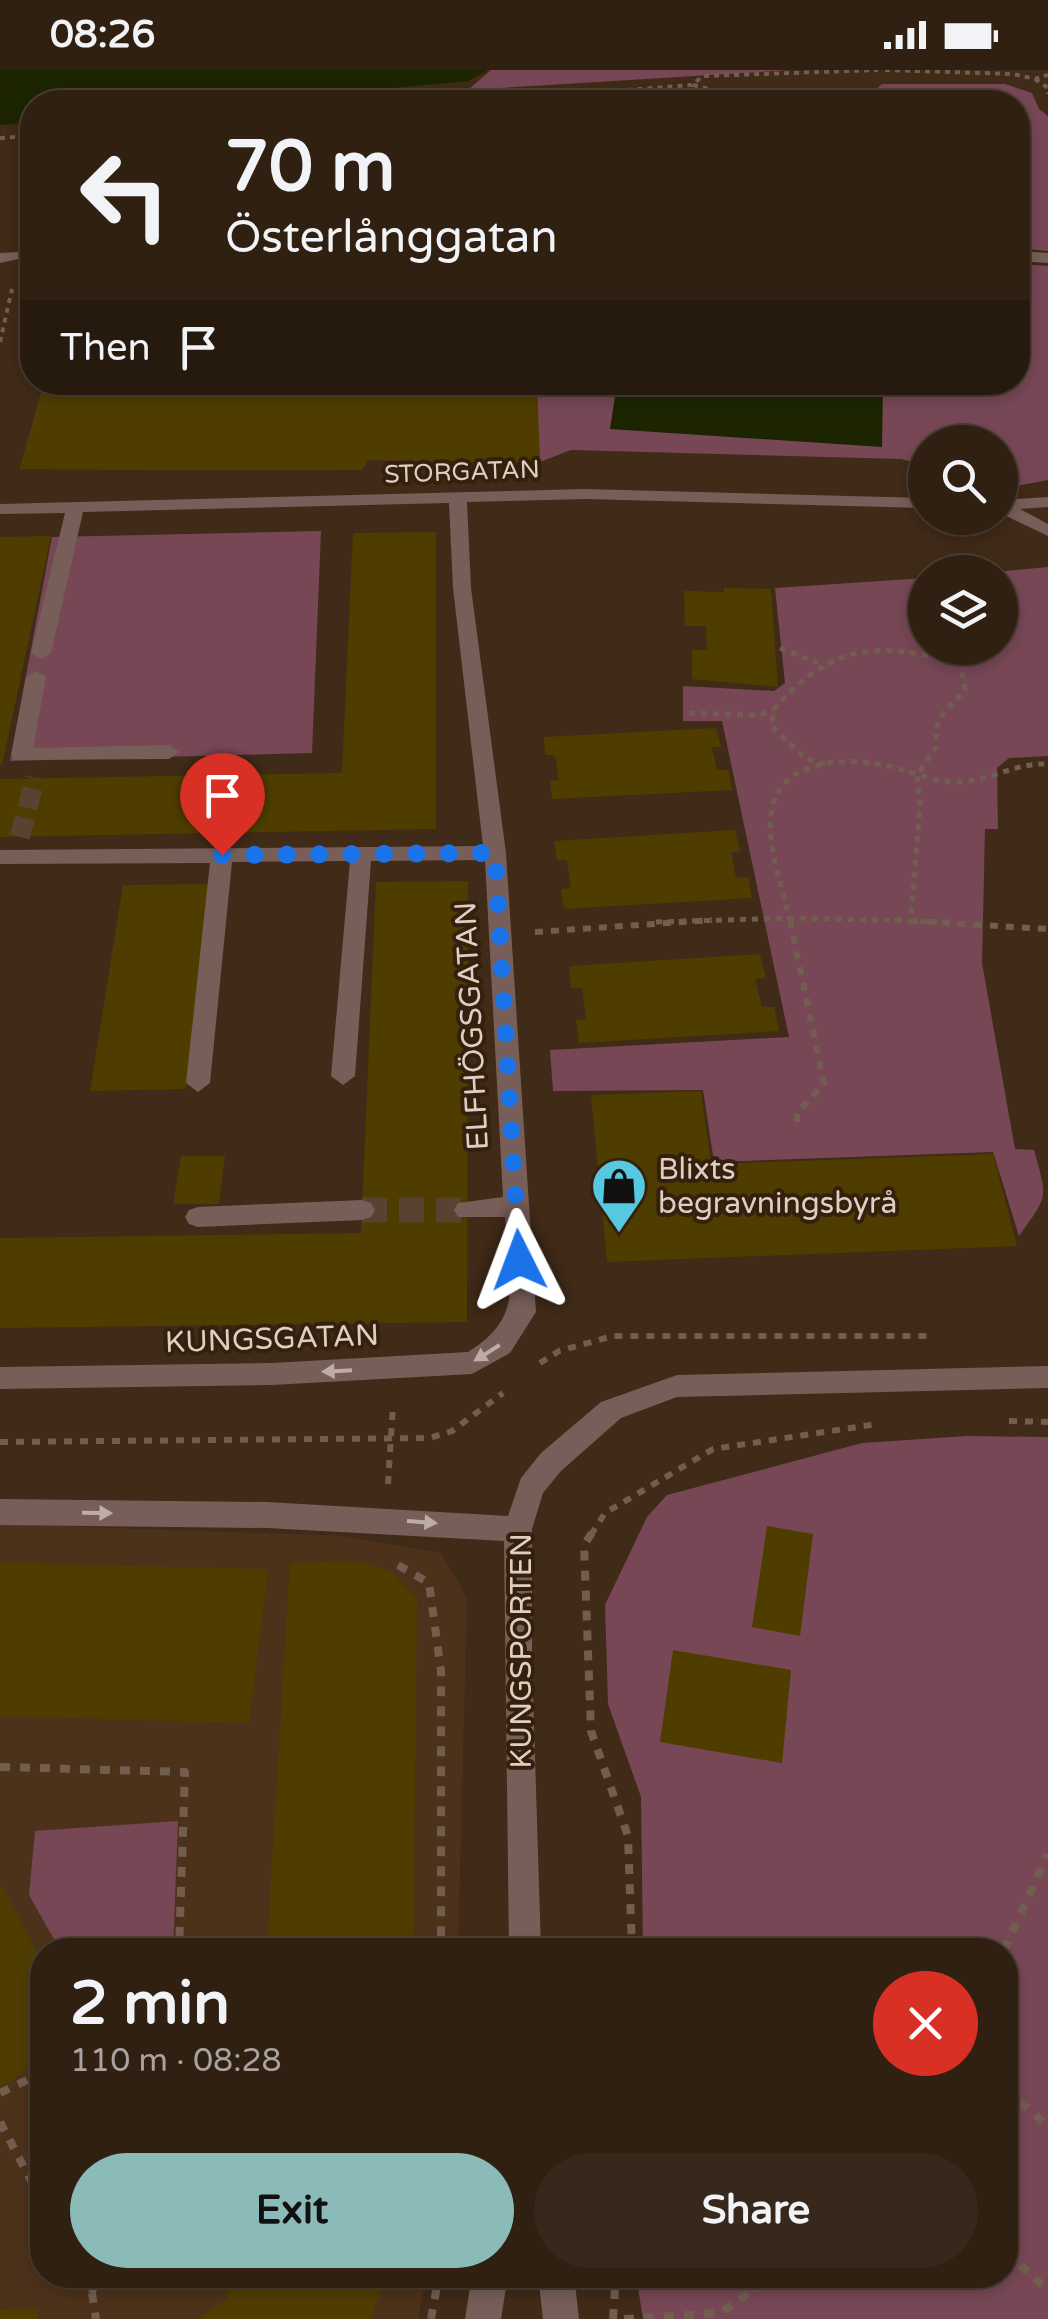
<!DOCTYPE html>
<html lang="en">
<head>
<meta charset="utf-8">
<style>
  :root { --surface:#302012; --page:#38281b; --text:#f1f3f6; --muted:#a8a39f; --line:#4b3e32; --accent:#8bbbb9 }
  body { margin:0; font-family:"Varela Round",sans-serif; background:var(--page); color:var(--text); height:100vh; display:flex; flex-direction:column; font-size:38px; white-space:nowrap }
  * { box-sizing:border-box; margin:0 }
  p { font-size:32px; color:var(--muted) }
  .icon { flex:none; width:55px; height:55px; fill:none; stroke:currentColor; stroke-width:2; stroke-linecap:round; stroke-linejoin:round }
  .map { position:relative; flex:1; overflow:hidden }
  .sheet { position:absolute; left:30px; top:1868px; width:988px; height:350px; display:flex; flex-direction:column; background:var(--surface); border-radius:40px; box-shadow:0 5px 15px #0003,0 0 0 2px var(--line) }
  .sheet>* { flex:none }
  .hud { position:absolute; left:20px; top:20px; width:1010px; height:305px; border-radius:40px; box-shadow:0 5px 15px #0003,0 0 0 2px var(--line); background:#302012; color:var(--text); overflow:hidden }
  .fabs { position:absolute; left:908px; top:355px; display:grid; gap:20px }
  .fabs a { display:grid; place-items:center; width:110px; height:110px; border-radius:50%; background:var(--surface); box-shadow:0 5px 15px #0003,0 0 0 2px var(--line); font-size:50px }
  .pin { position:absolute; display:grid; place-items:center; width:85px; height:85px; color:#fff; margin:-102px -42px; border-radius:50% 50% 50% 0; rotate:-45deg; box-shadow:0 0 10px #0007 }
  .pin .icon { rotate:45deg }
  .me { position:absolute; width:110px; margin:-55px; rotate:357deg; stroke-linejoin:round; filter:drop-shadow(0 0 8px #0008) }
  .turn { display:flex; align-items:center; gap:35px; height:210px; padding:0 40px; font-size:45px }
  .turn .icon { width:130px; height:130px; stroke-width:2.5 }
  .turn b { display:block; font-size:70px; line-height:85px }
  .then { display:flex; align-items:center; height:95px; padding:0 40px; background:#0003; gap:20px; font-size:38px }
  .round { display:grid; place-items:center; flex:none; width:105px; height:105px; border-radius:52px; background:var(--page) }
  .head { display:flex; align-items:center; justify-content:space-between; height:170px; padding:0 40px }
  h1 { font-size:60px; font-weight:700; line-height:75px }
  .primary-button { display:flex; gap:20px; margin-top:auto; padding:20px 40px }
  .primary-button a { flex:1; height:115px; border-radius:60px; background:var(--accent); color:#111; font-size:40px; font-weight:700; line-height:115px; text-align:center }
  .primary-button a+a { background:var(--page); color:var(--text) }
  .status { display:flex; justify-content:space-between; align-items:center; height:70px; padding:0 50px; background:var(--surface); direction:ltr }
  .status svg { height:28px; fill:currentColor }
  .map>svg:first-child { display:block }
  .built { fill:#4d321b }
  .green { fill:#774756 }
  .water { fill:#1c2500 }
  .building { fill:#4f3d00 }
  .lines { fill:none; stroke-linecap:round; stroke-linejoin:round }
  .minor-tunnel-far1 { stroke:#584332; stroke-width:20; stroke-dasharray:20 10; stroke-linecap:butt }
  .minor-tunnel { stroke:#584332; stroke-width:25; stroke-dasharray:25 12; stroke-linecap:butt }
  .path-far3 { stroke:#725e4f; stroke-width:4; stroke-dasharray:5 5; stroke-linecap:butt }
  .path-far2 { stroke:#725e4f; stroke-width:5; stroke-dasharray:6 6; stroke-linecap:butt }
  .path-far1 { stroke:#725e4f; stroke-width:6; stroke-dasharray:8 8; stroke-linecap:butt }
  .path { stroke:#725e4f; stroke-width:8; stroke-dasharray:10 10; stroke-linecap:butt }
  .minor { fill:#775e59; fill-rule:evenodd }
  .oneway { fill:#beada4 }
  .route { stroke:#1a73e8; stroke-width:18; stroke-dasharray:0 32.4 }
  .labels { text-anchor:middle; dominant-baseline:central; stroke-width:8; stroke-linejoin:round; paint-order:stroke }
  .far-street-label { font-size:25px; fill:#ddcfc4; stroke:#35200e }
  .street-label { font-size:30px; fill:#ddcfc4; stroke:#35200e }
  .poi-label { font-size:30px; fill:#ddcfc4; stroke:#35200e; text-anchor:start }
</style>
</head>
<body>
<div class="status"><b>08:26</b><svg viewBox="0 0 49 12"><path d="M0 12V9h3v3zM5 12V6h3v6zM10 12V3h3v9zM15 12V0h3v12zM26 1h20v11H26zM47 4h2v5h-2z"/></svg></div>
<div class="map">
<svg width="1048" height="2249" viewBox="0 0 1048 2249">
  <rect width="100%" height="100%" fill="#402a18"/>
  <path class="built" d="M0,1454L344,1466L441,1483L467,1528L458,1880H42V2205H426L418,2249H0Z"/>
  <g class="green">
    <path d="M491,0H791L468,20Z"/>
    <path d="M882,14H1005L1032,23L1039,39L1048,46V181L1018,178V32H862Z"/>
    <path d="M1018,194L1048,196V410L1000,419V372H925V395L901,389L571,380L540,392L368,390L361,400L20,399L44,313L1018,312Z"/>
    <path d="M321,461L312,683L10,691L52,467Z"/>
    <path d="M1048,497V686L1009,688L997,698L998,759H985L982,893L1015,1079L1034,1080C1048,1130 1048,1125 1019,1166L993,1082L714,1092L703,1020L553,1021L550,980L789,967L722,651H683V616L774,621L785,613L775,518L925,508V578H1000V502H995Z"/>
    <path d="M966,1366L1048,1367V2249H643L636,2205H1005V1880H643L641,1727L608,1634L605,1535L647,1447L667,1425L862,1373Z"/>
    <path d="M178,1751L173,1880H60L29,1825L35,1761Z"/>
  </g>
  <g class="water">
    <path d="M0,0H488L468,11L247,32H32V53L0,55Z"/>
    <path d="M807,313L883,317L882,377L610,359L617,313Z"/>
  </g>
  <g class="building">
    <path d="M44,312H537L540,392L368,390L361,400L20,399Z"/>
    <path d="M436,462V759L0,767V709L342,703L353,463Z"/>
    <path d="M51,466L2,695H0V467Z"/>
    <path d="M724,518L771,519L778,617L692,609V580H707L706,556H685L684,521L724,522Z"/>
    <path d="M716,658L721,677H712L717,700H728L732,720L552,729L550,711L559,710L555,685H545L544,667Z"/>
    <path d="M735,760L740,781L731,782L736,808L748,807L752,828L564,839L561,819L571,818L567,790H557L554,771Z"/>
    <path d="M468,811L467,1252L0,1258V1168L361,1163L376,812Z"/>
    <path d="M211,814L186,1019L90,1021L123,815Z"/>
    <path d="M760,884L766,908L755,909L762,937H774L779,961L579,973L576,950L586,949L582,918H571L569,896Z"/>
    <path d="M701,1021L711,1094L993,1084L1017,1176L607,1192L591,1025Z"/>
    <path d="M181,1086H225L219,1134H173Z"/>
    <path d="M767,1456L813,1464L800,1566L752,1557Z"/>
    <path d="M355,1491L391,1501L417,1529L413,1878L267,1880L290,1493Z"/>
    <path d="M0,1493L268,1499L249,1653L0,1646Z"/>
    <path d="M673,1580L791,1600L782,1693L660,1672Z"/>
    <path d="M0,1813L42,1892V1989L0,2018Z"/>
    <path d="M222,2205H386L371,2249H199L228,2228Z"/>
    <path d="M38,2239L37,2249H0V2240Z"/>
  </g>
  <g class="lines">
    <path class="minor-tunnel-far1" d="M20,767L35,708"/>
    <path class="minor-tunnel" d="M362,1140H467"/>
    <g class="path-far3">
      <path d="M885,0L1013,4L1035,9L1048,5"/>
      <path d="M1035,9L1048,18V24"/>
      <path d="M693,15L758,32"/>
      <path d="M468,32L692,15L703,6L878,0"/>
      <path d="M0,68L32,66"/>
      <path d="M0,272L12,219"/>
    </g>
    <g class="path-far2">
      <path d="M780,578L818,593"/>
      <path d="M689,643L760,645L773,640"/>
      <path d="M825,694L806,689L772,657L773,640C830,574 881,569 961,595L965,620L943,643L936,659V677L917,705L920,735L911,847"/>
      <path d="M656,852L792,848L951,852"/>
      <path d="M790,852C783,818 765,773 772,738C782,690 845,687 883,695C906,699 927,710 950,712C985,715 1013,692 1048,694"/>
    </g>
    <g class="path-far1">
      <path d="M790,850L824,1014L797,1043V1060"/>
      <path d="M894,850L1048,859"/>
      <path d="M535,862L712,850"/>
      <path d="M540,1293L559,1281L613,1266H932"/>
      <path d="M1009,1351L1048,1352"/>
      <path d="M0,1372L430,1368L452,1361L503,1323"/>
      <path d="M388,1414L393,1336"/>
      <path d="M591,1465L605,1443L713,1379L877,1354"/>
    </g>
    <g class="path">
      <path d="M592,1463L584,1475L591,1661L628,1766L632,1880"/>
      <path d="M398,1495L429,1513L441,1601V1880"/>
      <path d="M0,1697L185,1702L179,1880"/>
      <path d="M1004,1880L1048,1784"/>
      <path d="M1005,2019L1048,2056"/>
      <path d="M0,2023L42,2003"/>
      <path d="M0,2052L42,2131"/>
      <path d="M1005,2182L1048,2220"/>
      <path d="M83,2205L92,2223L96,2249"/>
      <path d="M92,2223L97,2205"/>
      <path d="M431,2249L439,2205"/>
      <path d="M613,2249L616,2205"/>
      <path d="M624,2249L720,2243L775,2205"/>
    </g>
    <g class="minor">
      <path d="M1018,181L1048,183V193L1018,191Z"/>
      <path d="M0,183L19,182L27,187L0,193Z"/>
      <path d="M585,419L925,428V438L585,429L467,432L471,518L506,783L536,1242L510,1283L472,1304L272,1315L0,1319V1297L272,1293L468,1282C527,1246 508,1208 505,1147H458L454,1140L458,1133L503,1127L485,790L371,791L355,1006L343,1015L331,1006L350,791L232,792L210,1013L198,1022L186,1013L210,793L0,794V780L483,776L453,518L449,433L83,442L51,583L41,589L31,583L65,443L0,444V434Z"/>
      <path d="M1048,427V437L1020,439L1048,454V466L1000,443V430Z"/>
      <path d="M36,601L46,607L33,678L169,675L179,682L169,689L14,690L11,685L26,607Z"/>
      <path d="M362,1130L371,1133L375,1140L371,1147L362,1150L198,1157L189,1154L185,1147L189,1140L198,1137Z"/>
      <path d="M1048,1296V1318L677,1327L621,1348L561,1401L543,1423L532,1459V1591L541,1880H509L504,1471L267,1458L0,1455V1429L267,1432L508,1446L521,1408L541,1383L601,1332L677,1305Z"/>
      <path d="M472,2205H508L501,2249H465Z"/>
      <path d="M538,2205H574L579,2249H543Z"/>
    </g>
  </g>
  <defs><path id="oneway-solid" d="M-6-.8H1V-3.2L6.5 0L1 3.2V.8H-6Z" transform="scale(2.5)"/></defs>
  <g class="oneway">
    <use href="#oneway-solid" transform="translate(487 1283) rotate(148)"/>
    <use href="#oneway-solid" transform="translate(337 1301) rotate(177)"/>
    <use href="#oneway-solid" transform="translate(97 1443) rotate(1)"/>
    <use href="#oneway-solid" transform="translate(422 1452) rotate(4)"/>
  </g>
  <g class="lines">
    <path class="route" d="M222,785L495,783L519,1190"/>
  </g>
  <defs>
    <g id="shop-pin" transform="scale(2.875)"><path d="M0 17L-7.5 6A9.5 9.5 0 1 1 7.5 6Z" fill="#56c9e1" stroke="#35200e"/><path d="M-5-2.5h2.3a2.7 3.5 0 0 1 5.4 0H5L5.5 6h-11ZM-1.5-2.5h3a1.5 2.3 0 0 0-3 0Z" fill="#111"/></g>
  </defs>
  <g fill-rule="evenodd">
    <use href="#shop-pin" x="619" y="1116"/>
  </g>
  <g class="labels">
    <g class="far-street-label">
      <text transform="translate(462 402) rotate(-2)">STORGATAN</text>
    </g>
    <g class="street-label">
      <text transform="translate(472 956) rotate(-93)">ELFHÖGSGATAN</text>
      <text transform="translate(272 1269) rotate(-2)">KUNGSGATAN</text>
      <text transform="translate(521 1581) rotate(-90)">KUNGSPORTEN</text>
    </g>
    <g class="poi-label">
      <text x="658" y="1099">Blixts<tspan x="658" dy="34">begravningsbyrå</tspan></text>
    </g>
  </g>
</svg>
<div class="fabs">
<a><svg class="icon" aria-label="search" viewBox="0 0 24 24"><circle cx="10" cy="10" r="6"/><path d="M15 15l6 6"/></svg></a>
<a><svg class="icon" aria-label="layers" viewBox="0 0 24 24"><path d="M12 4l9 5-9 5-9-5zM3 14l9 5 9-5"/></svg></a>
</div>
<div class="pin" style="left:222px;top:785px;background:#d93025"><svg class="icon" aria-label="arrive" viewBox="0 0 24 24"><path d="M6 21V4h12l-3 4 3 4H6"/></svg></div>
<svg class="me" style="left:519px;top:1190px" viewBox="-20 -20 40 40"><path d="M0-17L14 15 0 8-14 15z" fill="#1a73e8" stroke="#fff" stroke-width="4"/></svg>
<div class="hud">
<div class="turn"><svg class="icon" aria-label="left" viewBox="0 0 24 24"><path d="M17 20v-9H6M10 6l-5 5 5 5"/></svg><div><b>70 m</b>Österlånggatan</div></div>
<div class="then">Then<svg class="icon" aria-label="arrive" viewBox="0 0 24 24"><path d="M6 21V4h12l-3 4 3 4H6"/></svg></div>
</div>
<section class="sheet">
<div class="head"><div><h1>2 min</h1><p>110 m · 08:28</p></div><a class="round" style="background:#d93025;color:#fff"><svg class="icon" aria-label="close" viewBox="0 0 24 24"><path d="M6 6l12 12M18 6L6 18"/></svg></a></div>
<div class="primary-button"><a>Exit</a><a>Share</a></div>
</section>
</div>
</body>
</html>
